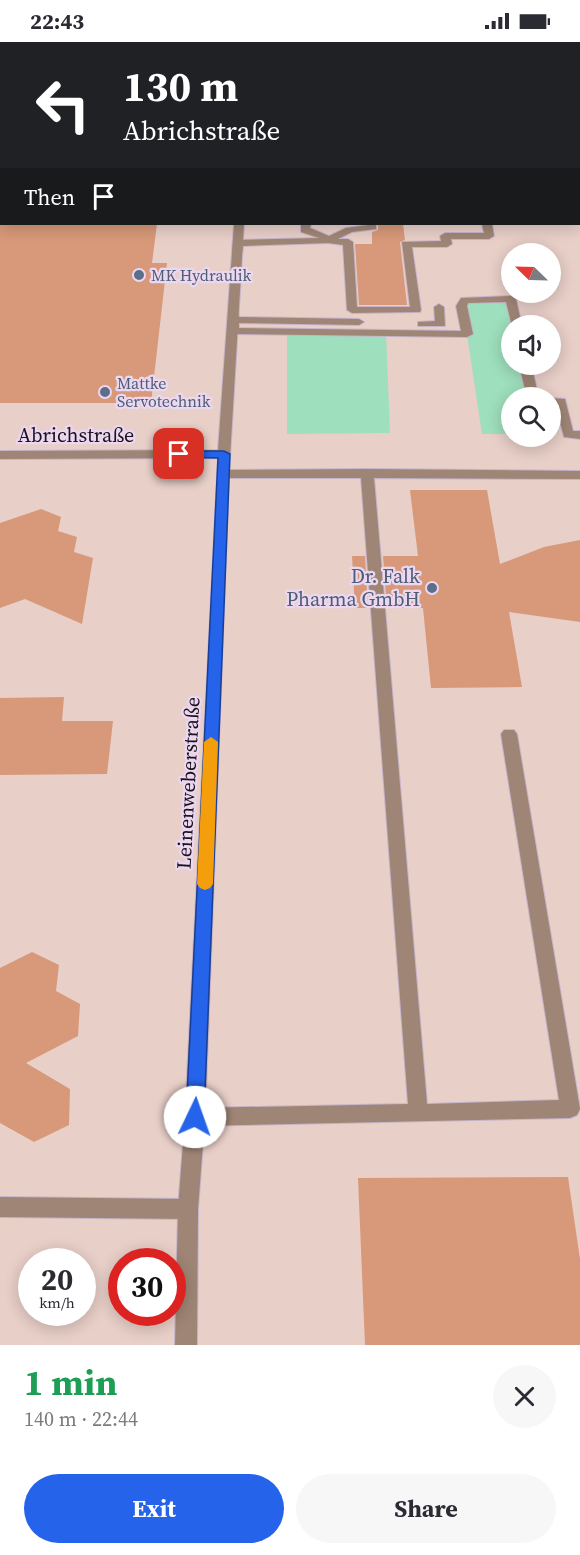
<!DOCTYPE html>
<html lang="en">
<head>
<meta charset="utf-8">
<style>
  :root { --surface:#fff; --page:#f7f7f7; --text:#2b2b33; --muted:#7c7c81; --accent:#2563eb }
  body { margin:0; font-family:"Source Serif 4",serif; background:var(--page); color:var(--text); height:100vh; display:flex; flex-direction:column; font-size:22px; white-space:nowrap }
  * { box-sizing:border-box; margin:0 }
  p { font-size:20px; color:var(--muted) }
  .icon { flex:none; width:33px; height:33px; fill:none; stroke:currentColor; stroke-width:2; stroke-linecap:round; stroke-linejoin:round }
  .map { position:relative; height:1303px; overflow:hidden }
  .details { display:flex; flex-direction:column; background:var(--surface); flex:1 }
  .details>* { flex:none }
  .top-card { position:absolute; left:0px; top:0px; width:580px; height:183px; box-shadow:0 3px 15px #0003; background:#202124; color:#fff; overflow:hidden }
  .needle { width:39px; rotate:293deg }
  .buttons { position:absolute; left:501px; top:201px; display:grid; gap:12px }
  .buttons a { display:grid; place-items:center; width:60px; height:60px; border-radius:50%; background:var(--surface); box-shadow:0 3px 15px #0003; font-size:30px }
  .speed { position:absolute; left:18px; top:1206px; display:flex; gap:12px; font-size:30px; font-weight:700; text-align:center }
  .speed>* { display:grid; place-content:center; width:78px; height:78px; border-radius:50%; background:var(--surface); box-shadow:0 3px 15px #0003; line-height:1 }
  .speed small { font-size:15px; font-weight:400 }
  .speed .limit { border:9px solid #d22; background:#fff; color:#111 }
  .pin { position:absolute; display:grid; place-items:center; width:51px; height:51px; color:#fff; margin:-26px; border-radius:12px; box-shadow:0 3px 9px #0006 }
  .me { position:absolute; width:66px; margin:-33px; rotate:3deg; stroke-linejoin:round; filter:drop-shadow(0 0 4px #0008) }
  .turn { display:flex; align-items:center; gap:21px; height:126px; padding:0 24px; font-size:27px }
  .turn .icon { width:78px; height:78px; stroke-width:2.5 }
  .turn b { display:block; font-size:42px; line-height:51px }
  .then { display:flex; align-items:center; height:57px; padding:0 24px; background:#0003; gap:12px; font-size:22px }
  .round { display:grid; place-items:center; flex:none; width:63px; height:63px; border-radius:32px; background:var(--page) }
  .head { display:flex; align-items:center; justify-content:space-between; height:102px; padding:0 24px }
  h1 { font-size:36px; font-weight:700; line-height:45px; color:#1e9e55 }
  .primary-button { display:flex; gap:12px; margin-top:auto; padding:12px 24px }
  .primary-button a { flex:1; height:69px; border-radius:36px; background:var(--accent); color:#fff; font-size:24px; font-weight:700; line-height:69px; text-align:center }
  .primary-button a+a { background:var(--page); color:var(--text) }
  .status { display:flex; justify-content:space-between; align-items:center; height:42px; padding:0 30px; background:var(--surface); direction:ltr }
  .status svg { height:16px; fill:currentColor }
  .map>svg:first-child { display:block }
  .industrial { fill:#e8cfc8; fill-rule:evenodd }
  .green { fill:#9edfbd }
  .building { fill:#d79979 }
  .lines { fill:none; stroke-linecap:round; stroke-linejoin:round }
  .service-casing { stroke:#c6b4cb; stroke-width:2 }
  .minor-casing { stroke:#c6b4cb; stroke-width:2 }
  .service { fill:#9f8575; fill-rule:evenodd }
  .minor { fill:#9f8575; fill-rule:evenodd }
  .route { fill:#2563eb; stroke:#184099; stroke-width:1.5 }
  .slow { fill:#f59e0b }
  .service-dot { fill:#5c6f8a; stroke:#ecd7f1; stroke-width:2 }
  .labels { text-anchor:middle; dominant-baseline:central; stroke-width:4.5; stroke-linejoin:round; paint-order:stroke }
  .far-service-label { font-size:16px; fill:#4e5e75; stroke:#ecd7f1; text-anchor:start }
  .street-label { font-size:20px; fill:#1a131c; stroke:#ecd7f1 }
  .service-label { font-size:20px; fill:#4e5e75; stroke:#ecd7f1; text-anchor:end }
</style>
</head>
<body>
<div class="status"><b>22:43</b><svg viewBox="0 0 49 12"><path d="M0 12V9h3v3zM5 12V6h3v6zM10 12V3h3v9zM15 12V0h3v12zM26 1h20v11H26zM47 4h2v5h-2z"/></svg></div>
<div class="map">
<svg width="580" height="1303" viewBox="0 0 580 1303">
  <rect width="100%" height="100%" fill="#ecd7f1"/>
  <path class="industrial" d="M0,0H580V1303H0ZM2,2H579V182H2ZM512,212H550V250H512ZM512,284H550V322H512ZM512,356H550V394H512ZM32,1220H82V1270H32ZM122,1220H172V1270H122Z"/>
  <g class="green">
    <path d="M511,257L517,283L512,284V322L525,323L533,355L512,356L511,392H482L463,266L465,258Z"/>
    <path d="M287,290L386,291L390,391L287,392Z"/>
  </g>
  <g class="building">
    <path d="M0,182H157L152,221H167L151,361H0Z"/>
    <path d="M378,182H403L405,198L400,200L407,263H359L355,202H372V190L378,188Z"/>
    <path d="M410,448H487L500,522L544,505L580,498V580L509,570L522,645L431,646L423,566H387L383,514H418Z"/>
    <path d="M41,467L61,475L58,489L77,495L74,510L93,516L82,582L25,557L0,566V481Z"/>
    <path d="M352,514H365L368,566H355Z"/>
    <path d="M64,655L62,679H113L107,732L0,733V656Z"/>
    <path d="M32,910L59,923L56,949L80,962L78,994L26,1021L70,1047L69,1083L34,1100L0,1081V926Z"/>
    <path d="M568,1135L580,1217V1303H365L358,1136Z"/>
  </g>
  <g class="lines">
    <g class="service-casing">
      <g id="service">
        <rect x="579" y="168" width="1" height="10"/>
        <path d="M301,182H311L310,186L329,194L346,186L376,182V187L352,190L338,197H348L353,200L357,265H410L402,200L441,199L440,194L445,191H484L482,182H492L494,194L489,197H451L452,202L447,205H412L421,268L420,270L352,271L347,268L343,203L328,201L243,204L241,218L232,216L233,201L238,198L319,196L301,190Z"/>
        <path d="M511,254L516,257L522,284H512L506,260L468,261L467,264L473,292L467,295L233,292L227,289L229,273L234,270L238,271L239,275L359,277L364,280L359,283L239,281V286L461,289L456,264L461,256Z"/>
        <path d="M439,262L444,265L445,284H418V280L435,279L434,265Z"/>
        <path d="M519,322H531L539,356H527Z"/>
        <path d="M550,356L565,357L573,389H580V397L564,395L556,364H550Z"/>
        <path d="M367,427L580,429V437L374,436L427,1062L559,1058L501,692L504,688H514L517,692L580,1067L577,1073L570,1076L195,1084L188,1081L185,1075L188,1069L195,1066L408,1062L361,436H223L217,432L223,428Z"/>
        <path d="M0,1155L188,1157L195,1160L198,1167L195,1174L188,1177L0,1175Z"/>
      </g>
    </g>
    <g class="minor-casing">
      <g id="minor">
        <rect x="249" y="0" width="8" height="2"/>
        <path d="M234,182H244L229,432L205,1075L198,1167L197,1303H175L178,1167L185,1075L218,416L0,417V409L218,408Z"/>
      </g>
    </g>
    <use href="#service" class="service"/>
    <use href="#minor" class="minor"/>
  </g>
  <path class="route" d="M179,409H224L230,412L204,1075L201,1081L195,1083L188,1081L186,1075L218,416L175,415L174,412Z"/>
  <path class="slow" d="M211,695L218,700L213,842L210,846L205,848L200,846L197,842L204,700Z"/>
  <g class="service-dot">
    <circle cx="139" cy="233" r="6"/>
    <circle cx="105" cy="350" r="6"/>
    <circle cx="432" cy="546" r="6"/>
  </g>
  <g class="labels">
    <g class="far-service-label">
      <text x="151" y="233">MK Hydraulik</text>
      <text x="117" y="341">Mattke<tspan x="117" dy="18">Servotechnik</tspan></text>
    </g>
    <g class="street-label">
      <text x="76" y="393">Abrichstraße</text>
      <text transform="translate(188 741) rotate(-87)">Leinenweberstraße</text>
    </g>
    <g class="service-label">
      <text x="420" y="534">Dr. Falk<tspan x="420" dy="23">Pharma GmbH</tspan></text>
    </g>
  </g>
</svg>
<div class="buttons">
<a><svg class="needle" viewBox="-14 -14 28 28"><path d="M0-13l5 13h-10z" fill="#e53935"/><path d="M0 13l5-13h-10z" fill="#7c7c81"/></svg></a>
<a><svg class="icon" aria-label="sound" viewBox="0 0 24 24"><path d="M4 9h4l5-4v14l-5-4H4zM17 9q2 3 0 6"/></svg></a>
<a><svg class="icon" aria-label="search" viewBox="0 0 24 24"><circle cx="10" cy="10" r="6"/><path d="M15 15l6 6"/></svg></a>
</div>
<div class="speed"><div>20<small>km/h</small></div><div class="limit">30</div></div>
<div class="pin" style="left:179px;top:412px;background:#d93025"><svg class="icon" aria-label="arrive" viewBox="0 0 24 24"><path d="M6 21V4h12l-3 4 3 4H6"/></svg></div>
<svg class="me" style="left:195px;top:1075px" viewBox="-20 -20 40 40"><circle r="19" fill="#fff"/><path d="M0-13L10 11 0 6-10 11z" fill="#2563eb"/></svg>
<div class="top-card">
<div class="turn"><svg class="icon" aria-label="left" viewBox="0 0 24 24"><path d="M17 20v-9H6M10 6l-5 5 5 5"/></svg><div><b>130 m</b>Abrichstraße</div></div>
<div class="then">Then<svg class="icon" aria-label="arrive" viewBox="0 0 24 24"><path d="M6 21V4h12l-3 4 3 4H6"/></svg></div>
</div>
</div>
<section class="details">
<div class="head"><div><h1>1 min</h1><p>140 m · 22:44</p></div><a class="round"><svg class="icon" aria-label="close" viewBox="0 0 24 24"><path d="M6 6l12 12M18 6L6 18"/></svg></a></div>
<div class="primary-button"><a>Exit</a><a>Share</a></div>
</section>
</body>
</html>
